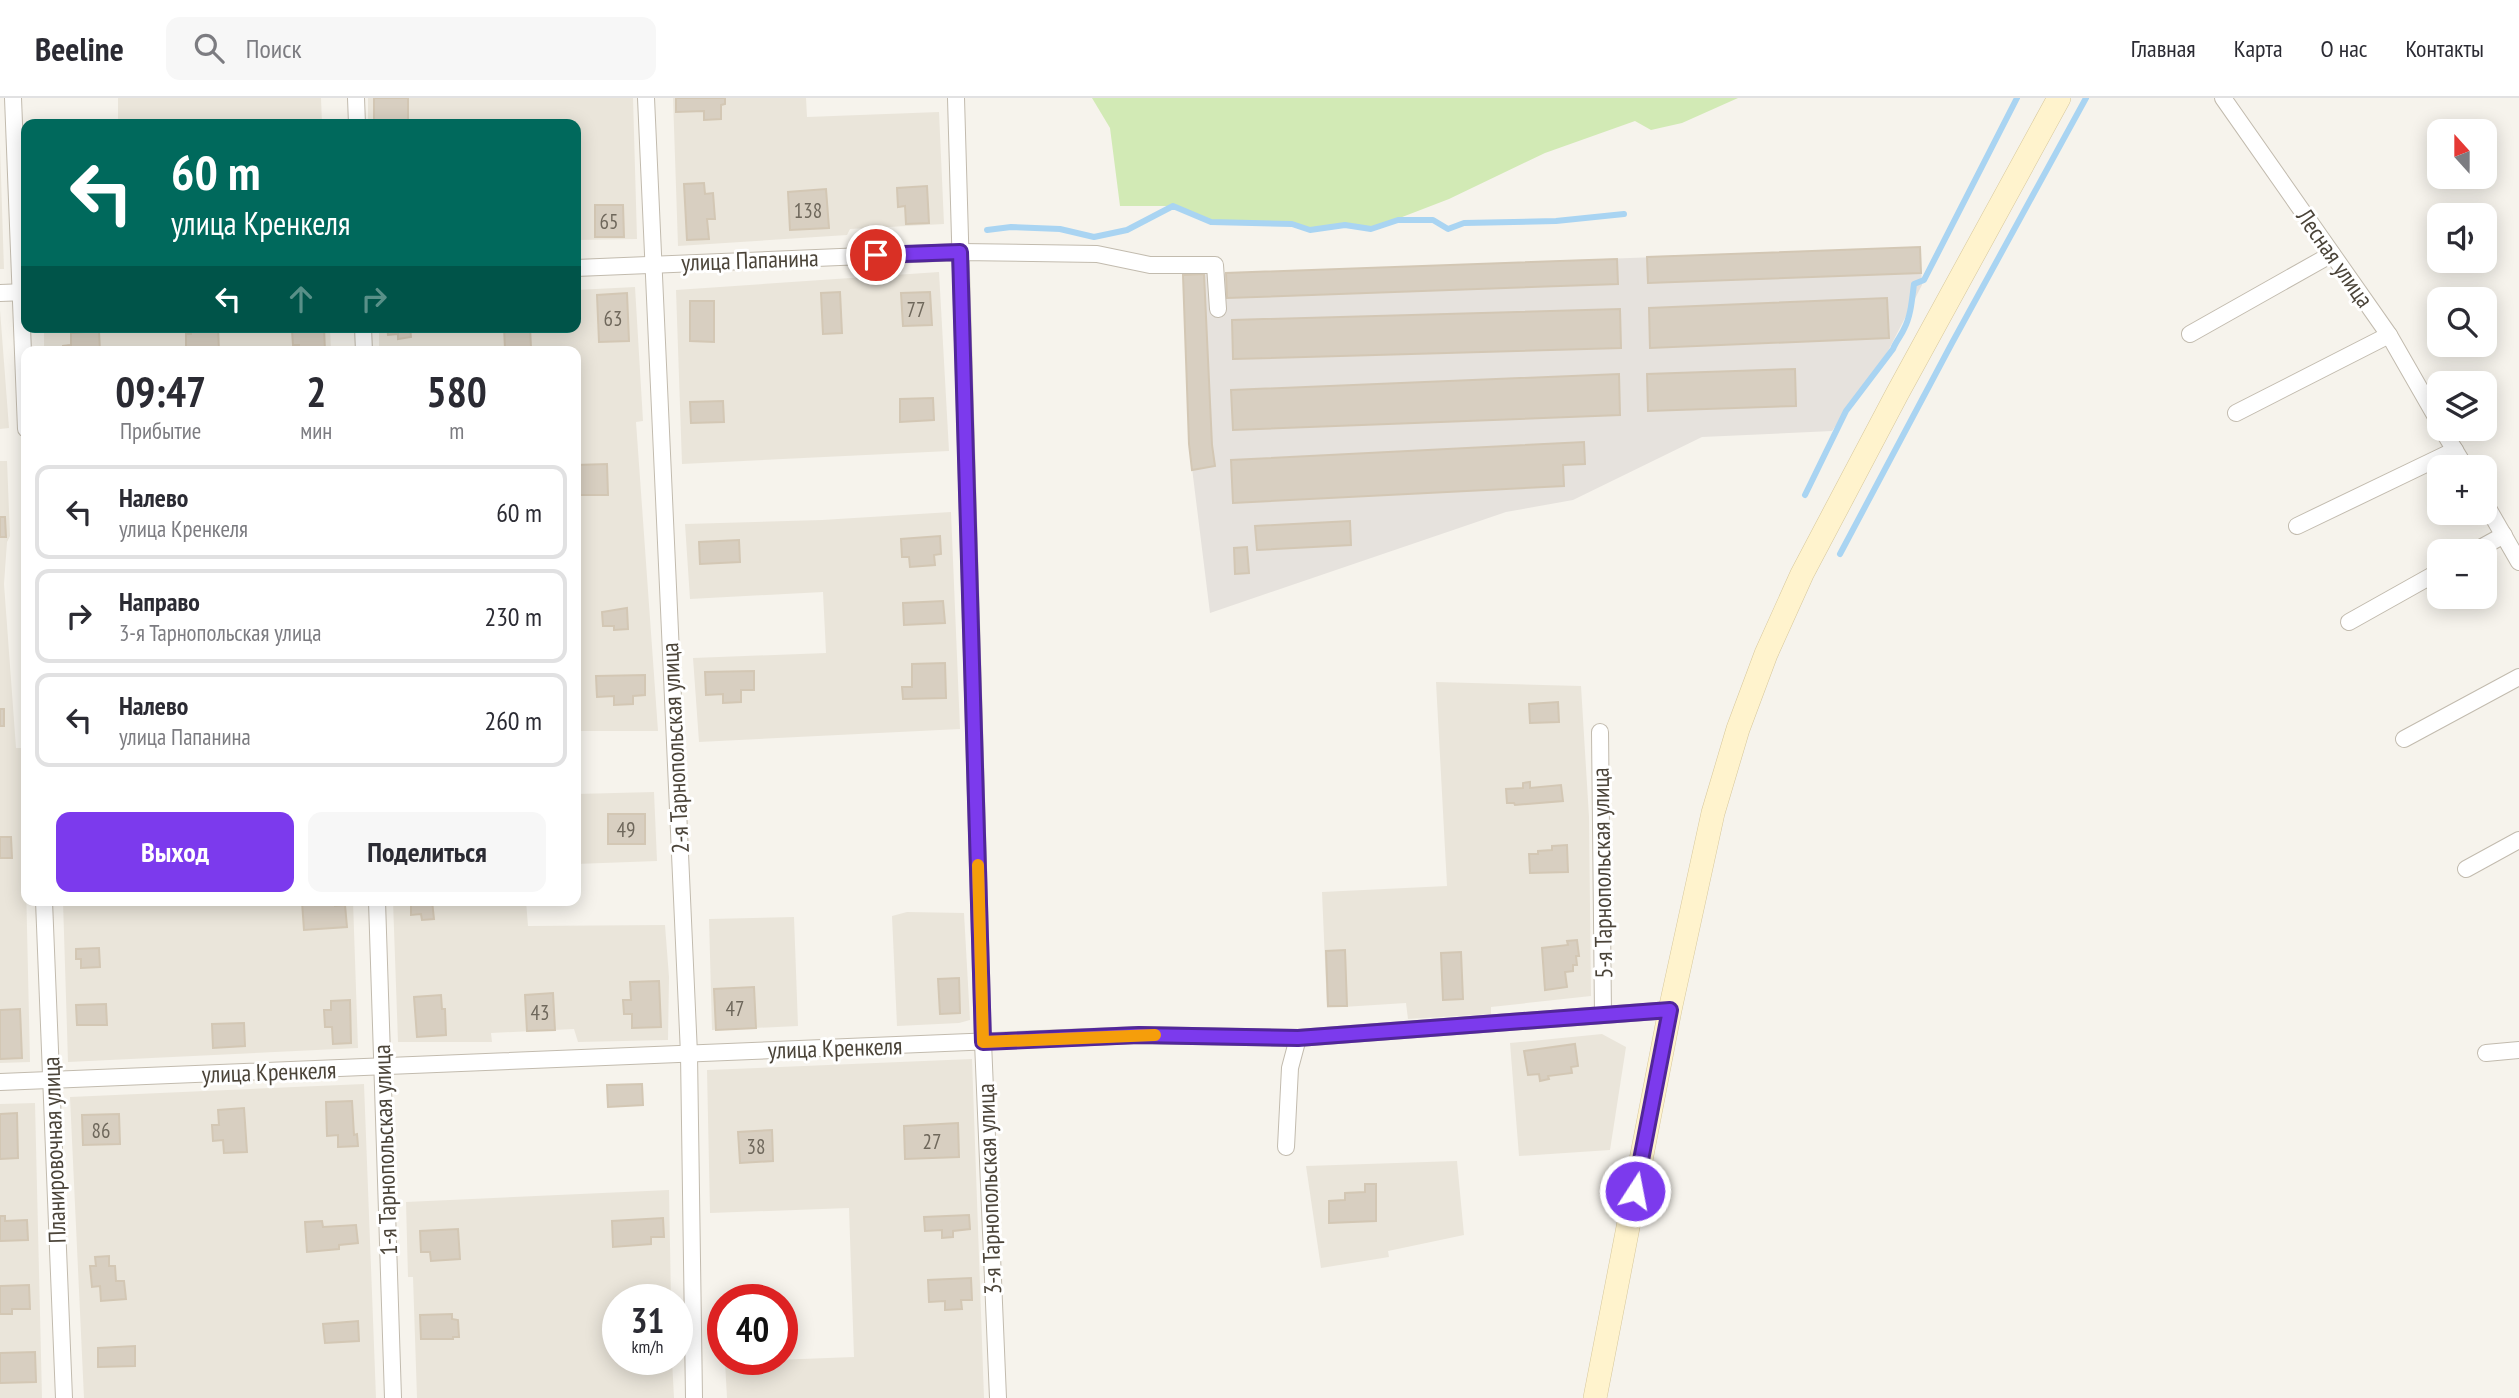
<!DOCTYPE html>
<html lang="ru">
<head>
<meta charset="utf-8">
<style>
  :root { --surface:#fff; --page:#f7f7f7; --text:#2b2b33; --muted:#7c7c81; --line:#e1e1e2; --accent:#7c3aed }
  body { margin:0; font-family:"PT Sans Narrow",sans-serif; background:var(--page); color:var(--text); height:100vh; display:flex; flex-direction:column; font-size:26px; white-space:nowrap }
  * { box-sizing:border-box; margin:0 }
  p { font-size:23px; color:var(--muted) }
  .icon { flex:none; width:38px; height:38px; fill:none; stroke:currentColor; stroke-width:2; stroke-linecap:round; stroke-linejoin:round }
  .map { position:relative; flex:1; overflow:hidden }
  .panel { position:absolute; left:21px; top:248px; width:560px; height:560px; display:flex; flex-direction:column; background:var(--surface); border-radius:14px; box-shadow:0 4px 18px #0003 }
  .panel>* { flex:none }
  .guide { position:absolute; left:21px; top:21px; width:560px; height:214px; border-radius:14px; box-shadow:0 4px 18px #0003; background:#00695c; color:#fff; overflow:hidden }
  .needle { width:46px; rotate:339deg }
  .controls { position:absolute; left:2427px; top:21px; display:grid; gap:14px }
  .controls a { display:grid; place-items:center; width:70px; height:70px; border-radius:14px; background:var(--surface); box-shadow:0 4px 18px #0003; font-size:35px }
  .speed { position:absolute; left:602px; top:1186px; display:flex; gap:14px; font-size:35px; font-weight:700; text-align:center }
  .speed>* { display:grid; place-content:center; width:91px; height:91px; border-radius:50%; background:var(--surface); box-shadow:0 4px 18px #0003; line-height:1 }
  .speed small { font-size:18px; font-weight:400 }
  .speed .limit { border:10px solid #d22; background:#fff; color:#111 }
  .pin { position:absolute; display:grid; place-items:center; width:60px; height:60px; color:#fff; margin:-30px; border:4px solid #fff; border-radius:50%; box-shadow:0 2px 7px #0007 }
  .me { position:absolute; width:77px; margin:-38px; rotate:11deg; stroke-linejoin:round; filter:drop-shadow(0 0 5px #0008) }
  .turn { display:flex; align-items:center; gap:24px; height:147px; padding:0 35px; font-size:32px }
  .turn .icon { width:91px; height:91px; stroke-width:2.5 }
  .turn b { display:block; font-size:49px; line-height:60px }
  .lanes { display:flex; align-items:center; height:66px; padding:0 35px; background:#0003; justify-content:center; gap:35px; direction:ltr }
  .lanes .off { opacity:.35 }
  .eta { display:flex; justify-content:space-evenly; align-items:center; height:119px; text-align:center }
  .eta b { font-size:42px; font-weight:700; line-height:49px }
  .cta { display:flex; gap:14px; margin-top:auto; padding:14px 35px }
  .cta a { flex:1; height:80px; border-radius:14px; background:var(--accent); color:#fff; font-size:28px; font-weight:700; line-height:80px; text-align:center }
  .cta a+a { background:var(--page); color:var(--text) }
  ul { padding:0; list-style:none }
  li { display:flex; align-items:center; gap:21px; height:94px; margin:0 14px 10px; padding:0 21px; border:4px solid var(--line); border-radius:14px }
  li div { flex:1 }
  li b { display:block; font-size:26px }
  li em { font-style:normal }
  header { display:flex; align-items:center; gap:42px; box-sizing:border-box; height:98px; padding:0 35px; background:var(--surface); border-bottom:2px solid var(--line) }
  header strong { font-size:33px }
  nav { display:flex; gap:38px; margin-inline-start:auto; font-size:24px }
  .search { width:490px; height:63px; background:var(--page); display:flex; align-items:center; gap:18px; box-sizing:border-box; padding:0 24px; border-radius:14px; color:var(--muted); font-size:26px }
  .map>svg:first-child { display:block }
  .residential { fill:#eae5da }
  .industrial { fill:#e6e2dd }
  .green { fill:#d2eab5 }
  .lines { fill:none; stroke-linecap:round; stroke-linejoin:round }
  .stream { stroke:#a9d4f2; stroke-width:6 }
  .building { fill:#d8cfc1; stroke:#d3c7b4; stroke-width:2 }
  .street-casing { stroke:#c2bbae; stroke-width:18 }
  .secondary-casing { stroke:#d6c79b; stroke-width:24 }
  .street { stroke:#fff; stroke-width:16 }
  .secondary { stroke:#fff3cd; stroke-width:23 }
  .route-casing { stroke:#51269a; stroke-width:18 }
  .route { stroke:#7c3aed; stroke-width:12 }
  .slow { stroke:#f59e0b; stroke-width:12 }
  .labels { text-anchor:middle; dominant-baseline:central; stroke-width:6; stroke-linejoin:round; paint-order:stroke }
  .number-label { font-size:21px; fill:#6e675b }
  .street-label { font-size:24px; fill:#4b4439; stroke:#fff }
</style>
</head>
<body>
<header>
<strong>Beeline</strong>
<div class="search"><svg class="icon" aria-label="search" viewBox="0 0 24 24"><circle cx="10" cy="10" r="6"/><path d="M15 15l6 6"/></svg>Поиск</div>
<nav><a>Главная</a><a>Карта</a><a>О нас</a><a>Контакты</a></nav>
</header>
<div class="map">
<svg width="2519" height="1300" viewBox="0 0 2519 1300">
  <rect width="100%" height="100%" fill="#f6f3ec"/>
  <g class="residential">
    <path d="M118,0H321L322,26H118Z"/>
    <path d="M368,0H633L637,141L576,142V26H368Z"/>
    <path d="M673,0H806L807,19L939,14L944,126L850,131L847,137L678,148Z"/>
    <path d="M0,48L4,171H0Z"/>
    <path d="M939,174L949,353L682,366L676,192Z"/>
    <path d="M635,189L643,323L636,324L658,633H576V254H379V229H576V192Z"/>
    <path d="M0,212L9,330L0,331Z"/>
    <path d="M44,229H330L331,254H44Z"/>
    <path d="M0,363H7L10,438L7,444L4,486L16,650H23L30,964L0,965Z"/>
    <path d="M951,414L960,631L699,644L693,560L826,555L823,494L690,501L685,426L822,422Z"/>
    <path d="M1436,584L1581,588L1589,719L1591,898L1491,909V916L1408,921L1406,905L1327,910L1322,794L1447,788Z"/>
    <path d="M654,694L657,763L576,766V696Z"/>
    <path d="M63,803H353L358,950L68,964Z"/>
    <path d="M393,803H526L528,828L665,827L669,879L668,942L578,944L574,931L491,935L492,944H398Z"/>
    <path d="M907,814L964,815L970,922L959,925L897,928L892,818Z"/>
    <path d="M794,819L798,928L712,932L709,821Z"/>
    <path d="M1602,936L1626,949L1610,1052L1519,1058L1510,945Z"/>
    <path d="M972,961L984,1300H727L725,1264L854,1259L849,1110L710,1115L707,972Z"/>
    <path d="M364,986L376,1300H84L70,999Z"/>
    <path d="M35,1005L42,1300H0V1006Z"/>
    <path d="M1457,1063L1464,1137L1388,1153L1389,1159L1321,1170L1306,1068Z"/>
    <path d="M669,1092L671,1202H618V1262H672L674,1300H417L413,1179H408L406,1104Z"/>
  </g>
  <path class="industrial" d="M1920,149L1922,187L1888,253L1832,333L1702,339L1573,402L1506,414L1210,515L1189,346L1183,177Z"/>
  <path class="green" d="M1092,0H1738L1682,25L1651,32L1635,23L1545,55L1449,101L1371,131L1345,127L1310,132L1292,126L1211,124L1173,108H1120L1110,30Z"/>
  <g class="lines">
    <g class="stream">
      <path d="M987,132L1011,129L1060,131L1094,139L1127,132L1173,108L1211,124L1292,126L1310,132L1345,127L1371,131L1398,122H1433L1448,131L1464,125L1556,123L1624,116"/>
      <path d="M1805,397L1846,313L1893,251C1896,243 1901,238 1904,231C1911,218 1912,201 1914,186L1924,182L2017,0"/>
      <path d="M1840,456L1952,245L2086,0"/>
    </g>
  </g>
  <g class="building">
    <path d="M374,0H408V24L374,25Z"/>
    <path d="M676,0H725V6L721,7V21L704,22V13L676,14Z"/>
    <path d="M704,85L705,96L713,95L715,121H707L709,141L687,142L684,86Z"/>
    <path d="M927,88L929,125L906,126L905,108L898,109L897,90Z"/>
    <path d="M826,91L829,130L790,132L788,94Z"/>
    <path d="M595,107H623L624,139H595Z"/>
    <path d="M1920,149L1921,175L1648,185L1647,159Z"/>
    <path d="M1617,161L1618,186L1227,200L1226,175Z"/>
    <path d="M1204,176L1212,347L1215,368L1192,372L1189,346L1183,177Z"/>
    <path d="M840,194L842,235L823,236L821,195Z"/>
    <path d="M930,194L932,227L903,228L901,195Z"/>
    <path d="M627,195L629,243L599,244L597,197Z"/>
    <path d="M1887,200L1889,240L1650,250L1649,210Z"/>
    <path d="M690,203H714V244L690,243Z"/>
    <path d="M1620,211L1621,250L1233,261L1232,222Z"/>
    <path d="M191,229H218L219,254H192V251H186V236H191Z"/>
    <path d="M296,229H324L325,254H299V247H293L292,233L296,232Z"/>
    <path d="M387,229H410L411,239L398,241V236L388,237Z"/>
    <path d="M504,229H530L531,250L505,251Z"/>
    <path d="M99,233L100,254H63V248L71,247V235Z"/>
    <path d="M1795,271L1796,308L1648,313L1647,276Z"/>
    <path d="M1619,276L1620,317L1233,332L1231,292Z"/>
    <path d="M933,300L934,322L900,324V301Z"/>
    <path d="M723,303L724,324L691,325L690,304Z"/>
    <path d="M1584,344L1585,366L1563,367L1564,388L1233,405L1231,362Z"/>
    <path d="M607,366L608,397H576V367Z"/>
    <path d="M0,419H5L6,439H0Z"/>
    <path d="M1350,423L1351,447L1257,452L1255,428Z"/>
    <path d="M940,438L941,456L934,457L935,467L910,469L909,459H902L901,441Z"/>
    <path d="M739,442L740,464L700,466L699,444Z"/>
    <path d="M1247,449L1249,475L1235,476L1234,450Z"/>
    <path d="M943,503L945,525L904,527L903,505Z"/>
    <path d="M627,510L628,531L614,532V528H603L602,514Z"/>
    <path d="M945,565L946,600L903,601L902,589H912V566Z"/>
    <path d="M754,573V592H741V604L723,605V596L706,597L705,574Z"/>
    <path d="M645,577V597L633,598V606L614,607V598L597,599L596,578Z"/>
    <path d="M1558,604L1559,624L1530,625L1529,606Z"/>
    <rect x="0" y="611" width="4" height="17"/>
    <path d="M1530,684V690L1561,687L1563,703L1515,707L1514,705H1507L1506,691L1523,690V685Z"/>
    <rect x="608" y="716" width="37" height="30"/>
    <path d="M0,739H11L12,760H0Z"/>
    <path d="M1567,747L1568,774L1530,775L1529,756H1538V753L1552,752V748Z"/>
    <path d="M334,803L335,808L345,807L347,829L304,832L302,804Z"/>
    <path d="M411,803H432L434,821L422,822L421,816L411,817Z"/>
    <path d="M1577,842L1579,858H1576L1577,867H1573V873L1565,874L1567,889L1545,892L1542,850L1568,847L1567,843Z"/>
    <path d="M99,850L100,869L81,870V861H76V851Z"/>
    <path d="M1345,852L1347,908H1328L1326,853Z"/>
    <path d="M1461,854L1463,901L1443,902L1441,855Z"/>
    <path d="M959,880L960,915L940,916L938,881Z"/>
    <path d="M659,883L661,929L632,930V916H624L623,902H631L630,884Z"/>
    <path d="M754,889L756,930L716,932L714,891Z"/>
    <path d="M553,895L555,932L527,933L525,897Z"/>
    <path d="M441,897L442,911H445L446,937L417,939L414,899Z"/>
    <path d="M350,902L351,945L333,946L332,929H325L324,912H331V903Z"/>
    <path d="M106,906L107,927H77L76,907Z"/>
    <path d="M20,911L22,960L0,961V912Z"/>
    <path d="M244,925L245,948L213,950L212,926Z"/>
    <path d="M1575,946L1578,968L1571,969L1572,975L1548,978L1549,981L1540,983L1539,976L1528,977L1524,953Z"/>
    <path d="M642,986L643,1007L608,1009L607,987Z"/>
    <path d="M352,1003L354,1037L357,1036L358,1048L338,1049V1037L327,1038L326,1004Z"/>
    <path d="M244,1010L247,1054L224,1055L223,1042L213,1043L212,1027H219L218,1012Z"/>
    <path d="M17,1015L18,1060L0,1061V1016Z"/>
    <path d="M119,1016L120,1046L83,1047L82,1017Z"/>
    <path d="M958,1025L959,1059L905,1061L904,1028Z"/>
    <path d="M772,1032L773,1063L740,1065L738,1034Z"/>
    <path d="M1365,1086H1376V1123L1329,1125V1103L1345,1102V1095L1365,1094Z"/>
    <path d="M969,1117L970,1131L953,1133V1139L942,1140V1132L925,1133L924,1119Z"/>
    <path d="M0,1118H5V1123L27,1122L28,1142L0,1143Z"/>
    <path d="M663,1120L664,1139H651V1146L613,1149L612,1123Z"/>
    <path d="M322,1123L323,1129L356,1127L358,1145L339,1147V1151L307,1154L305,1124Z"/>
    <path d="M458,1131L460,1161L431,1163L430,1154H421L420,1133Z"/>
    <path d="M109,1158V1168H115L116,1183H124L126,1201L101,1203L100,1188L92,1189L90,1168H96L95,1159Z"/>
    <path d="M971,1180L972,1202H961L962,1211L945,1212V1203L929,1204L928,1182Z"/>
    <path d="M29,1187L30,1211H12V1216H0V1188Z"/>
    <path d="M638,1196V1202H665H629L628,1197Z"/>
    <path d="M452,1216V1221L458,1222L459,1239H453V1241H421L420,1217Z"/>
    <path d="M358,1223L359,1243L325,1245L323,1226Z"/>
    <path d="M135,1248V1268L98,1269V1250Z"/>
    <path d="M35,1254L36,1284L0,1285V1255Z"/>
  </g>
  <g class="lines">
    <g class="street-casing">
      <g id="street">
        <path d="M13,0L26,331"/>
        <path d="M356,0L357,26"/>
        <path d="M646,0L689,956L694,1300"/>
        <path d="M956,0L983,944L998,1300"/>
        <path d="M2223,0L2389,237L2440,326"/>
        <path d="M576,170L960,154L1097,156L1150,167H1215L1218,211"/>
        <path d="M0,195L26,194"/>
        <path d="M363,229L364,254"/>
        <path d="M2190,236L2332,156"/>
        <path d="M2236,315L2389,237"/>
        <path d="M2442,331L2465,369"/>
        <path d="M2485,405L2519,464"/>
        <path d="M2297,428L2455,352"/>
        <path d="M2475,453L2504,437"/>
        <path d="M2349,524L2440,473"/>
        <path d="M1600,634L1603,916"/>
        <path d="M2404,641L2519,579"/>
        <path d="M2466,771L2519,742"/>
        <path d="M44,803L64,1300"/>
        <path d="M377,803L393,1300"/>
        <path d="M2486,955L2519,952"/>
        <path d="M0,984L1139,937L1298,940L1670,912"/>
        <path d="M1286,1049L1290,970L1298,940"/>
      </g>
    </g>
    <g class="secondary-casing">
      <path id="secondary" d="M1595,1300L1670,912L1713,715L1738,631L1766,556L1802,476L1897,296L2059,0"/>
    </g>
    <use href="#street" class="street"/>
    <use href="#secondary" class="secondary"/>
  </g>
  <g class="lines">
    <g class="route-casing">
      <path id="route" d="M876,157L960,154L983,944L1139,937L1298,940L1670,912L1635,1093"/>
    </g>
    <use href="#route" class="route"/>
    <path class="slow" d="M978,767L983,944L1155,937"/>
  </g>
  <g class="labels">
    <g class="number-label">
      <text x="808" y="112">138</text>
      <text x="609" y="123">65</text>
      <text x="916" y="211">77</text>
      <text x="613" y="220">63</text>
      <text x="626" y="731">49</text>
      <text x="735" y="910">47</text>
      <text x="540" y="914">43</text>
      <text x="101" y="1032">86</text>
      <text x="932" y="1043">27</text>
      <text x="756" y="1048">38</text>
    </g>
    <g class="street-label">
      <text transform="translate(2335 160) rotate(55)">Лесная улица</text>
      <text transform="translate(750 162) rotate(-2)">улица Папанина</text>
      <text transform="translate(675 650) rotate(-93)">2-я Тарнопольская улица</text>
      <text transform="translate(1602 775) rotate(-91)">5-я Тарнопольская улица</text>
      <text transform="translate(835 950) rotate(-2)">улица Кренкеля</text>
      <text transform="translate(269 974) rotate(-2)">улица Кренкеля</text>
      <text transform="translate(54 1052) rotate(-92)">Планировочная улица</text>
      <text transform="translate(385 1052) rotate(-92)">1-я Тарнопольская улица</text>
      <text transform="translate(989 1091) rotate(-92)">3-я Тарнопольская улица</text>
    </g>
  </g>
</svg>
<div class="controls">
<a><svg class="needle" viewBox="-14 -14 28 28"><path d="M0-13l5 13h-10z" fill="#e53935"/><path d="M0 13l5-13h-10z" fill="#7c7c81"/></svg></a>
<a><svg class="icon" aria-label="sound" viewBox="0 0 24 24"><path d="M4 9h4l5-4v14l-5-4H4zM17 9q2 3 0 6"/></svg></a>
<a><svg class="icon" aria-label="search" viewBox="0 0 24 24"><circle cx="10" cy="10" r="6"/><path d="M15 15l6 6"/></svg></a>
<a><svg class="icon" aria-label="layers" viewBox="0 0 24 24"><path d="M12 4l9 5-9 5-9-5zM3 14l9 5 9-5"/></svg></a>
<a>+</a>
<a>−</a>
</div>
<div class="speed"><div>31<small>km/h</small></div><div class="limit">40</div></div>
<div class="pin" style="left:876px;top:157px;background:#d93025"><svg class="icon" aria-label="arrive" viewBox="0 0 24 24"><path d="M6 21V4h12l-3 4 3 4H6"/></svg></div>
<svg class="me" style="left:1635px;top:1093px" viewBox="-20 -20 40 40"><circle r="17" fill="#7c3aed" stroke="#fff" stroke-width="3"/><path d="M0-11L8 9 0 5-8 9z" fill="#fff"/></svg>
<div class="guide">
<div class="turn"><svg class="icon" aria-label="left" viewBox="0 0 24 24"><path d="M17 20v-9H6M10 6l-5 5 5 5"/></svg><div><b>60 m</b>улица Кренкеля</div></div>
<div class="lanes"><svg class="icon" aria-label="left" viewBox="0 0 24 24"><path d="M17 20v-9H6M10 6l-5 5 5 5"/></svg><svg class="icon off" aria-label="ahead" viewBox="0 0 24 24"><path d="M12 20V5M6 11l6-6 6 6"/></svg><svg class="icon off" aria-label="right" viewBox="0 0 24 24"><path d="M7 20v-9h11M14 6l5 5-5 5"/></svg></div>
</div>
<section class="panel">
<div class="eta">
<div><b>09:47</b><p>Прибытие</p></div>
<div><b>2</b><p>мин</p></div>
<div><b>580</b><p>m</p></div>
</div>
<ul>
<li><svg class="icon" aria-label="left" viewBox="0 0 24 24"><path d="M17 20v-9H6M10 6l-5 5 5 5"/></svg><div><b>Налево</b><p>улица Кренкеля</p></div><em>60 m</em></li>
<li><svg class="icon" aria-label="right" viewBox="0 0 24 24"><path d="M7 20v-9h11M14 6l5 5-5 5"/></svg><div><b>Направо</b><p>3-я Тарнопольская улица</p></div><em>230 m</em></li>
<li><svg class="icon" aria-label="left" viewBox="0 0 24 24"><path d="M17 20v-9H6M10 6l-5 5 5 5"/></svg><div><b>Налево</b><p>улица Папанина</p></div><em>260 m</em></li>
</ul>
<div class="cta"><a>Выход</a><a>Поделиться</a></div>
</section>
</div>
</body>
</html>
